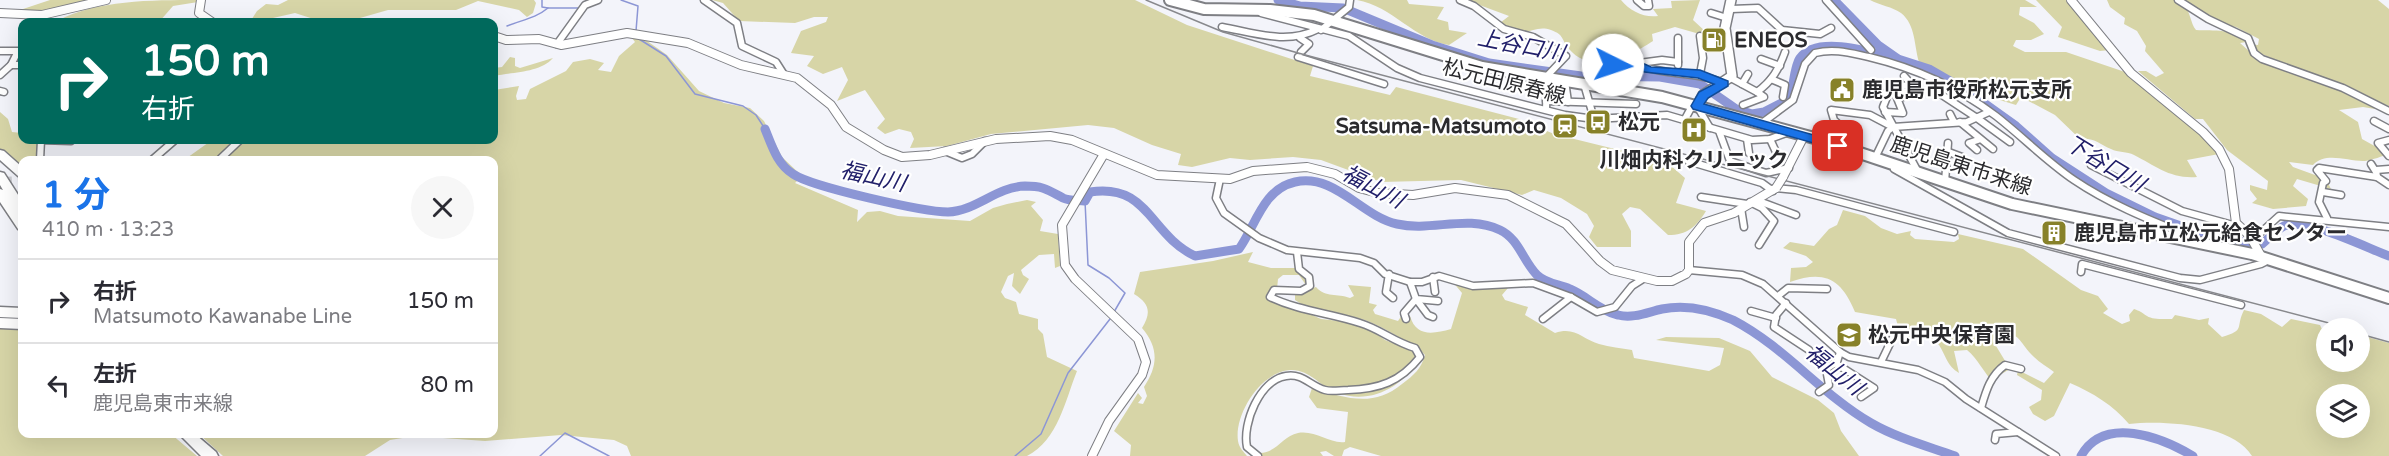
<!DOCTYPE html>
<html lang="ja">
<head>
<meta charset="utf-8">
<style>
  :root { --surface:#fff; --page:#f7f7f7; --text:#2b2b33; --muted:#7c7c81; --line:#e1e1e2; --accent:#1a73e8 }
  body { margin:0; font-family:"Varela Round","Noto Sans JP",sans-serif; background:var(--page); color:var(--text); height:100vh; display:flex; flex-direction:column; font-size:22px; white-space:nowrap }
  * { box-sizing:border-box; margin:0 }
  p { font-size:20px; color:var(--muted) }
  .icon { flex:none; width:33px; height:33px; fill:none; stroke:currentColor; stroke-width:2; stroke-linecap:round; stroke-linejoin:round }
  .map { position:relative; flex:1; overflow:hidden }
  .details { position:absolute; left:18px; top:156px; width:480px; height:282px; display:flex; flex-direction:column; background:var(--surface); border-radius:12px; box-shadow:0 6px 24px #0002 }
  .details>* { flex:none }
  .guide { position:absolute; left:18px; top:18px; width:480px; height:126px; border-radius:12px; box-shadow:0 6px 24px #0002; background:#00695c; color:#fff; overflow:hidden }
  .buttons { position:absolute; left:2316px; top:318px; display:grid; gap:12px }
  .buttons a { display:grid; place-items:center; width:54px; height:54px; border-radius:50%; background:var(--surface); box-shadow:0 6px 24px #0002; font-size:30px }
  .pin { position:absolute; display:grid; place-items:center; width:51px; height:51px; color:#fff; margin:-26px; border-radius:12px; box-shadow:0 3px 9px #0006 }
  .me { position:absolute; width:66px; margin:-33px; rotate:94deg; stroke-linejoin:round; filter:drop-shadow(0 0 4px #0008) }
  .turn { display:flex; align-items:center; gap:21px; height:126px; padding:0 24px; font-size:27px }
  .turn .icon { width:78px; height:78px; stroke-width:2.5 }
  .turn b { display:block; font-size:42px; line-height:51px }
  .round { display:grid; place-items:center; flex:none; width:63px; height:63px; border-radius:32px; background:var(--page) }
  .overview { display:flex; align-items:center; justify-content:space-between; height:102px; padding:0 24px }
  h1 { font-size:36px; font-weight:700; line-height:45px; color:var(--accent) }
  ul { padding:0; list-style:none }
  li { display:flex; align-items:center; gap:18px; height:84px; padding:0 24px; border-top:2px solid var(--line) }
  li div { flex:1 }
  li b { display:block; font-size:22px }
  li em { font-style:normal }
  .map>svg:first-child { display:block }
  .green { fill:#d7d5a7; fill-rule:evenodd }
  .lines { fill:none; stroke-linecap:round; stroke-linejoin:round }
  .stream { stroke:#8c96d5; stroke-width:1.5 }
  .river { stroke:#8c96d5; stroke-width:9 }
  .motorway-tunnel { stroke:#cbccd1; stroke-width:12; stroke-dasharray:12 6; stroke-linecap:butt }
  .minor-casing { stroke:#7e7f84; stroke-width:9 }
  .tertiary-casing { stroke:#7e7f84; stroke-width:10 }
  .secondary-casing { stroke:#7e7f84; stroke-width:12 }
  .primary-casing { stroke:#7e7f84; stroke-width:14 }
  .motorway-casing { stroke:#7e7f84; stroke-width:3 }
  .minor { stroke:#fff; stroke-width:6 }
  .tertiary { stroke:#fff; stroke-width:8 }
  .secondary { stroke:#fff; stroke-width:9 }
  .primary { stroke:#fff; stroke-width:10 }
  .motorway { fill:#fff; fill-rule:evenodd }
  .rail { stroke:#88898d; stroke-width:1.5 }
  .tertiary-bridge-casing { stroke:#7e7f84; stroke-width:10; stroke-linecap:butt }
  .tertiary-bridge { stroke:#fff; stroke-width:8 }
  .route { fill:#1a73e8; stroke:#114b97; stroke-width:1.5 }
  .labels { text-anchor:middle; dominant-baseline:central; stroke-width:4.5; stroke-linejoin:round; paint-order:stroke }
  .poi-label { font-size:21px; font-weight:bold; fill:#2b2b2e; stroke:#fff; text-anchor:start }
  .street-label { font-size:21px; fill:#2b2b2e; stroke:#fff }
  .water-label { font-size:22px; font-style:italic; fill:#22206a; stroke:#fff }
</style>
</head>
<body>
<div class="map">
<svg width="2389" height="456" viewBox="0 0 2389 456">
  <rect width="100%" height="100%" fill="#f3f4fa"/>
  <g class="green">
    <path d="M50,0H100L56,12L17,11Z"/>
    <path d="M198,0V2L173,6L159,22L57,21C97,0 151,0 198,0Z"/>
    <path d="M288,0H534L536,3L533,13L527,17L519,10L478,1L456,10H388L346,22H323L295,13L273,18L285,22H250L257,11L266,4L278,5Z"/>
    <path d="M712,0H1135L1187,25L1313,66L1310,76L1390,95L1396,87L1519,119L1554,134L1623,151L1622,159L1639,165L1641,156L1663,159L1685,178L1676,203L1706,211C1696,227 1687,235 1668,235L1640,209L1630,207L1622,214L1631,231V247H1597L1589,237L1594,226L1587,214L1561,198L1534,190L1522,195L1461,180L1381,182L1321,160L1293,157L1250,160L1230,158L1192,167L1178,165L1181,154L1152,145L1114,128L1088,125L991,134L947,146L910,148L914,139L911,132L899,129L885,134L877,128L885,119L865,90L837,101L848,80L842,67L823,74L807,66L814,56L791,53L801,31L826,22L828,17H814L795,23L739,21L723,3Z"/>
    <path d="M1357,0H1407L1409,4L1444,7L1437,19L1448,22L1449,30L1467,33L1449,45C1415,40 1392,6 1357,0Z"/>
    <path d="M1466,0H1621C1630,11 1644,18 1658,16L1653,9L1672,8L1671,1L1700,0L1693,20L1706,32L1703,35L1675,27L1652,34L1653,41C1630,56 1592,76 1569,49C1561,40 1565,35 1551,30C1540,26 1533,31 1524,32C1517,32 1508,29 1501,28L1500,23L1509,16Z"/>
    <path d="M1870,0H2025L2037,7H2020L2019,15L2034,23L2044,34L2031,40H2016L2013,46L2025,52H2066L2125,72L2210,142L2219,154L2187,160L2197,177C2170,179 2156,166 2134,155C2127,151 2118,153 2111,149C2100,144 2093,137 2080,139L2055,115L2021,97L2016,105L1980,94L1919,62C1914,46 1916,25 1901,13C1893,7 1879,5 1870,0Z"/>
    <path d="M2036,0H2069L2110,50L2100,51L2058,37L2062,27Z"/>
    <path d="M2107,0H2181C2191,11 2190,23 2196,30C2213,31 2235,28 2246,42L2240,43L2258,59L2372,103L2375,109L2363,107L2339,110L2358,122L2362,139L2389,154C2382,156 2373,160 2365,161C2349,162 2326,151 2313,165L2289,162L2293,167L2326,179L2331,189L2297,179L2293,186L2308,199L2306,206L2273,209L2252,203L2257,199L2250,190V185L2267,190L2268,181L2227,150L2203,119H2195L2138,71H2146L2156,77L2164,73L2145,51L2146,46L2137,31L2124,24L2125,18L2110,7Z"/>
    <path d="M2184,0H2378L2389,9V106L2259,53L2245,44L2258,45L2259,39L2236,27L2200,19Z"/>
    <path d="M640,36L667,55L699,91L724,103L750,108L764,121L782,157L802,176L795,183L858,210L857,222L867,212L880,211L898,216L970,221L993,208L1007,204L1027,200L1036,202L1031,206L1043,220L1040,231L1058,234L1060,266L1055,268L1054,254L1039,255L1021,270L1023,275L1029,279L1020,294L1012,286L1014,273L1008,276L1001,292L1005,298L1016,302L1019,314L1038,319V329L1043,334L1047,357L1077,371C1065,401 1058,440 1027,456H631L627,446L614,440L561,435L485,441L415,436L390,440L365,456H223L199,434H494V160H184L212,140H494V90L519,86L516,96L517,100L526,99L530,89L566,71L573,62L590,59L604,63L598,70L611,72L619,56L635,42L632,38Z"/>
    <path d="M510,57L515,58V66L520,68L553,58C540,73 512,72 494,76V68L502,67Z"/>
    <path d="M0,112L8,119L12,132L22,133V140H37L36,160H22V168L0,149Z"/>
    <path d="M1843,210L1865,216L1881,228L1897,234L1911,231L1910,235L1915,239L1954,242L1959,239L1958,234L2023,249L2081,290L2098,296L2108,309L2103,313L2122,324L2130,321L2129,315L2134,309C2140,311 2141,312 2147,316C2153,320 2165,319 2172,319L2175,315L2199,320L2209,318L2208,324L2222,337C2246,330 2235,328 2244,310L2261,314L2282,327L2291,319L2320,325L2326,338V362H2360V335L2389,343V456H2252C2233,424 2163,420 2129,424C2113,405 2093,393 2070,383L2054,416L2045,421L2033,414L2029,407L2041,400L2042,390L2017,375L2018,370L2044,383L2054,372C2048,367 2040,363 2034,357C2018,342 2021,330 1995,334L1993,341L2010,369L1998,376L1994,383C1984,373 1978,359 1967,350L1954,351L1959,373C1947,366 1946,356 1939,345C1935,340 1927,336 1922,333L1915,339L1900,334L1896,319L1855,312C1841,278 1824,270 1790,282L1791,268L1806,267L1813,262L1806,256L1783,248L1790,242L1814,246L1829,229L1837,225ZM2326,394H2360V428H2326Z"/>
    <path d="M1253,252L1248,262L1271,268H1304L1313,280L1308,288L1299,275H1283L1278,279L1277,289L1272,297L1321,319L1348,322L1371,330L1385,340L1413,351L1419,359C1403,387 1370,405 1338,393C1320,387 1310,369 1290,370C1261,372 1234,414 1238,441C1239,448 1244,452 1247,456H1130L1131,445L1114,431L1138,393L1142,398L1138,403L1143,404L1147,396L1144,387C1158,366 1159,348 1142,328C1152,312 1149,303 1134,294L1140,272L1213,261Z"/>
    <path d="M1452,281L1468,288H1508L1502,295L1505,300L1528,307L1525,315L1555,333C1575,326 1582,339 1599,344C1610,347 1621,348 1632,350L1634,358L1709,371L1720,365L1724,348L1656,340L1666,337L1719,338L1750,351L1772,377L1818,400L1834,413L1841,431L1859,456H1381L1350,447L1344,450L1342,456H1334L1326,451L1320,452L1323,456H1260V453C1276,453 1283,436 1298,433C1316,430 1329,444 1345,442L1348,412L1317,408L1309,397L1312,388C1346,398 1373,408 1402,384C1414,375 1421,369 1425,355L1417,347C1399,338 1378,323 1358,318C1332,311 1321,318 1295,300V295L1316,287C1326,298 1337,293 1350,298L1354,296L1348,285L1371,287L1369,303L1377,305L1373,310L1375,314L1398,321L1402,315L1410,316C1416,337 1433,334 1451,329L1462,293Z"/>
    <path d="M0,327L22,330V434H171L197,456H0Z"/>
  </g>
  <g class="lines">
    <g class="stream">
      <path d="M542,0V7L548,8"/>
      <path d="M621,0L638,6L636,31"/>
      <path d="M507,26C522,20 536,18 548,8H579"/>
      <path d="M639,39L666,56L695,94L743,106L756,115L765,129"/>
      <path d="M1085,201L1088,265L1109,278L1125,293L1114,312"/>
      <path d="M540,456L565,433L609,456"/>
      <path d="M1015,456L1041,434L1068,373L1110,319"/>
    </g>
    <g class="river">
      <path d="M1278,0L1300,6L1343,8L1432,45L1489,63L1581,76L1660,77L1700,84L1736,109L1752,114L1764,112L1791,98C1793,87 1794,67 1800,58C1817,34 1875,53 1898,59"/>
      <path d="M1834,0L1878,45L1898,59L1929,69L1967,91L2016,126L2052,158L2106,193L2155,217L2198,232L2227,240L2262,244C2269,238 2276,230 2284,226C2306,217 2367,248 2389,256"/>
      <path d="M765,129C772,146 777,164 793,174C812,187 924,212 948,212C976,211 996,187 1025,186C1044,186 1048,190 1063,198C1069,201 1078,200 1085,201L1090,192C1149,183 1149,234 1195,256L1239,249C1256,225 1263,189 1295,182C1335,173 1361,216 1397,224C1432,232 1467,214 1500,230C1519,239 1523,261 1537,275C1546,284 1559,284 1570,289C1587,296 1600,311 1618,315C1633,319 1648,312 1662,309C1686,304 1711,310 1733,320C1785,347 1821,394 1871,423C1897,438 1927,446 1955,456"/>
      <path d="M2081,456C2104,415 2161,437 2193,456"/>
    </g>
    <path class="motorway-tunnel" d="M0,183L19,182"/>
    <g class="minor-casing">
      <g id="minor">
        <path d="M704,0L737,23L742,46L776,62L783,73"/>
        <path d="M1460,0L1474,6L1504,29L1533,37L1566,56L1547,76L1546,109"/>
        <path d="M1637,0L1644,6H1649L1648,0"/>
        <path d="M1826,0L1871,50"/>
        <path d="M2178,0L2208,19L2248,38L2254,53L2262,59L2343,88L2389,111"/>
        <path d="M1731,9L1758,8L1782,30L1820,34L1831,28"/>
        <path d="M1261,13L1349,36L1397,68L1420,78L1565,115L1594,119L1667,115L1752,140L1770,139L1789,132"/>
        <path d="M1711,13L1727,18"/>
        <path d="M1222,27C1255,33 1287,45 1318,29"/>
        <path d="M1321,30L1349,7L1350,0"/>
        <path d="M1700,36L1703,58L1700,74"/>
        <path d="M1767,36L1776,35L1782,30"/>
        <path d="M1300,38L1309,44L1301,52"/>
        <path d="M1678,38V65"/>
        <path d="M557,44L585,5L598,0"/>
        <path d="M0,51H18L11,65H22"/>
        <path d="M1298,57L1384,84"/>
        <path d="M1761,59L1780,66"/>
        <path d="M1638,65C1666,76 1696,71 1723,83"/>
        <path d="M1609,67L1662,60L1678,62"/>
        <path d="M0,75L11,65"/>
        <path d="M1731,78L1757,92C1772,81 1779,69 1785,52"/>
        <path d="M1771,79L1785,85L1783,97"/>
        <path d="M1565,81L1568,102"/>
        <path d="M1584,84L1594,119"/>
        <path d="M1742,84L1748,74"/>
        <path d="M1875,88L1887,97L1883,107L1918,172"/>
        <path d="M0,91L4,92"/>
        <path d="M1942,95L1977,118"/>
        <path d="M1546,101L1636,104"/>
        <path d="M1743,105L1764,97L1757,92"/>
        <path d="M1885,112L1903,113L1897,98L1907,96L1900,86L1912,85L1904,76"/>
        <path d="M1950,114L1954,122"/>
        <path d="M1977,118L2010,142"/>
        <path d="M1685,119L1691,108L1697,106L1710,128"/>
        <path d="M2374,121L2389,129"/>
        <path d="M1960,122L1993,149"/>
        <path d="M1762,123L1793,100L1805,64L1815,53C1834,48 1850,53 1869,57C1915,68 1959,88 1996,116C2023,137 2046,161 2074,180C2108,203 2147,219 2185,234L2189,240"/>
        <path d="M1719,131L1730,161L1766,173L1789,168"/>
        <path d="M1747,139L1749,153"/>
        <path d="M1770,139L1776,152"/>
        <path d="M39,140L71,141"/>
        <path d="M2389,140L2378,143L2389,156"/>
        <path d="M1838,146L1843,128L1834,120L1831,110L1870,115L1889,125"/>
        <path d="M1977,150L1969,143L1978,140"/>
        <path d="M945,151L962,158L972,154L985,141"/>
        <path d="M1946,151L1962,157"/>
        <path d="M1875,158L1888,131L1893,127L1967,122L1989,112"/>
        <path d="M40,160L41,140"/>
        <path d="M152,160L175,140"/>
        <path d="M219,160L240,140"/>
        <path d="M1688,161L1762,183L1773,191"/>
        <path d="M2371,164L2376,172"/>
        <path d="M2091,165L2182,211L2240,227"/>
        <path d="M1894,169L2008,233L2180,278L2200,280L2261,264L2265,262L2263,258"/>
        <path d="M2377,177L2376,170L2389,169"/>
        <path d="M1220,179L1216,198L1224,213L1259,238L1287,250L1360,258L1374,263L1385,274L1410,282H1422L1439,276L1473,286L1533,283L1571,297L1597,312L1615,307L1632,286L1643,279"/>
        <path d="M1945,182L1948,143"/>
        <path d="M1776,188L1796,190L1954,232"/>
        <path d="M2323,192L2341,195"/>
        <path d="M1701,197L1747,204"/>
        <path d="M1756,200L1796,215"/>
        <path d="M1750,202L1762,208L1774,221L1759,245"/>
        <path d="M1741,208L1744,227"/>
        <path d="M2327,218L2319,202L2323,183L2326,181L2317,170L2319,168L2377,177L2389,185"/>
        <path d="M2250,236H2257L2279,216L2389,227"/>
        <path d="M1689,270L1742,275L1763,284L1840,352L1849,357L1918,370L1945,382L1966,399L2056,456"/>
        <path d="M2081,272L2082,264L2241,305"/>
        <path d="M1389,274L1386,292L1393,298"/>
        <path d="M1433,277L1435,292"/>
        <path d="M1410,282L1416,299L1438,301"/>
        <path d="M1778,296L1788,288L1827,289"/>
        <path d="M1786,303L1776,315L1774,327L1809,350"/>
        <path d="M1751,311L1776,318"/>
        <path d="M1406,319L1404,313L1416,299L1428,315L1433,317"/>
        <path d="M1543,319L1571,297"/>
        <path d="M1881,362L1896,331"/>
        <path d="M1835,363L1874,388L1861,397"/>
        <path d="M1819,392L1829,385L1826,369L1837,362L1840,352"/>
        <path d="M1981,408C1986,391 1990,376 2005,365L2021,369"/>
        <path d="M1995,440L1996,434L2018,432"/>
        <path d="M1258,456L1247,447C1242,423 1260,380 1286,376C1303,373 1310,386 1325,390C1332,392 1340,390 1348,390C1379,389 1400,382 1420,357L1415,348C1394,342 1380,329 1360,323C1330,313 1299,311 1270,297L1274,290L1301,291L1310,286L1309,277L1299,269L1297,252"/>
      </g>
    </g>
    <g class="tertiary-casing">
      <g id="tertiary">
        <path d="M201,0L199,13L212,22"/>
        <path d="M2071,0L2131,73L2203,132L2219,149L2229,169L2236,223L2250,236L2261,256"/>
        <path d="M0,13L42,15L106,0"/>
        <path d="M494,36L506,40L539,39L561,45L627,33L688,43L741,65L797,78L831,105L846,127L884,150L902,157L930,155L996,139L1050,136L1072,140L1157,175L1230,179L1253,171L1307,167L1335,174L1359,188L1378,193L1413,195L1455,188L1508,195L1566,224L1600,261L1612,270L1657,281H1672L1686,274L1689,270V242L1704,223L1734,213L1776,188"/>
        <path d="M1783,177L1804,136"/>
        <path d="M1092,456L1109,421L1142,375L1146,362L1138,339L1075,279L1065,265L1062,225L1104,154"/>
      </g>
    </g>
    <g class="secondary-casing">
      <path id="secondary" d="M1697,106L1703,95L1732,76L1725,28L1731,0"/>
    </g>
    <g class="primary-casing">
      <path id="primary" d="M1170,0L1204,9L1270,10L1314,15L1482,67L1662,97L1818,139L2012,204L2252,254L2389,298"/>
    </g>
    <g class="motorway-casing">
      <g id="motorway">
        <path d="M0,150L4,151L22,167V177L18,176L0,160Z"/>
        <path d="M0,172L4,173L22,201V213L19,212L22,217V230L18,229L0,202V189L3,190L0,185Z"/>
        <path d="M0,307L22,308V318L0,317Z"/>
        <path d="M0,318L22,319V329L0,328Z"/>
        <path d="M179,434H195L216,452L218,456H201Z"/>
      </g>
    </g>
    <use href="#minor" class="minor"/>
    <use href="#tertiary" class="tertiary"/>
    <use href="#secondary" class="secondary"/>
    <use href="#primary" class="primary"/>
    <use href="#motorway" class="motorway"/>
    <g class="rail">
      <path d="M1146,0L1223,32L1309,56L2348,328"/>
      <path d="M2360,334L2389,342"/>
    </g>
    <g class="tertiary-bridge-casing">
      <path id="tertiary-bridge" d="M1776,188L1783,177"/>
    </g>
    <use href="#tertiary-bridge" class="tertiary-bridge"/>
  </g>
  <path class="route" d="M1613,61H1638L1651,67L1700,70L1728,81V86L1708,98L1704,104L1842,143L1844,146L1838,150L1693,109L1691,106L1699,92L1714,84L1698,78L1609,68L1607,65Z"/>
  <defs>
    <g id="fuel-square" transform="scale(1.35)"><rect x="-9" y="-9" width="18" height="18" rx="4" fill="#878129" stroke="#fff"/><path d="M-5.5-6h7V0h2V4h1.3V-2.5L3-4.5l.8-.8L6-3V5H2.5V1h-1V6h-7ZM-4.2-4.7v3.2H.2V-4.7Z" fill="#fff"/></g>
    <g id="civic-square" transform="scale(1.35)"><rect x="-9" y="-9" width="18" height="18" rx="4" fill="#878129" stroke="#fff"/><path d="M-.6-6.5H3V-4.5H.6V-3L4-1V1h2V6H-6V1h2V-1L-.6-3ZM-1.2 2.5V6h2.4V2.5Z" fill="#fff"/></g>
    <g id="bus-square" transform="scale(1.35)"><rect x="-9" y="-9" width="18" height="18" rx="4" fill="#878129" stroke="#fff"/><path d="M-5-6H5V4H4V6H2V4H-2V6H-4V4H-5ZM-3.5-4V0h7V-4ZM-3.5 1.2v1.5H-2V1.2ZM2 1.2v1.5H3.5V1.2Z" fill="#fff"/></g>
    <g id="station-square" transform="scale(1.35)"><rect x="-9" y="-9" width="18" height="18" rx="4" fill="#878129" stroke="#fff"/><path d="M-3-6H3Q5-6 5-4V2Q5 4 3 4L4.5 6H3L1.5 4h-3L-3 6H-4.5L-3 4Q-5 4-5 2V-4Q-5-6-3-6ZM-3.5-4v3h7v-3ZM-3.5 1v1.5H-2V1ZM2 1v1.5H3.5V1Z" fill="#fff"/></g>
    <g id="hospital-square" transform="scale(1.35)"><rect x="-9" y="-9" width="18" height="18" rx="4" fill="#878129" stroke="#fff"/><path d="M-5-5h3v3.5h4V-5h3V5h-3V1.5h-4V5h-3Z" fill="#fff"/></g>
    <g id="building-square" transform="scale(1.35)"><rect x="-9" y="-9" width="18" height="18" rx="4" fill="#878129" stroke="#fff"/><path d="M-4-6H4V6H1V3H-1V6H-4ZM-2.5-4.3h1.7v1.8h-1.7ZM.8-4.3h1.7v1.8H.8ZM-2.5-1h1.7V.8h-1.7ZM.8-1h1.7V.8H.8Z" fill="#fff"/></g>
    <g id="school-square" transform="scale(1.35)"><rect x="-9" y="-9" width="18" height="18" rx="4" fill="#878129" stroke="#fff"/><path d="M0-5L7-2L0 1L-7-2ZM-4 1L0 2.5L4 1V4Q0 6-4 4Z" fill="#fff"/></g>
  </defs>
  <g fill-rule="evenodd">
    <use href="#fuel-square" x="1714" y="40"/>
    <use href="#civic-square" x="1842" y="90"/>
    <use href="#bus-square" x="1598" y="122"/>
    <use href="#station-square" x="1565" y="126"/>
    <use href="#hospital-square" x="1694" y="130"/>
    <use href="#building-square" x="2054" y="233"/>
    <use href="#school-square" x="1849" y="335"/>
  </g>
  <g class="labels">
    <g class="poi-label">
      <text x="1734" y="40">ENEOS</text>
      <text x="1862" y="90">鹿児島市役所松元支所</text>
      <text x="1618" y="122">松元</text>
      <text x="1546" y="126" text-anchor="end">Satsuma-Matsumoto</text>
      <text x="1694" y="160" text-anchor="middle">川畑内科クリニック</text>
      <text x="2074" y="233">鹿児島市立松元給食センター</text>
      <text x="1868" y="335">松元中央保育園</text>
    </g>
    <g class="street-label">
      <text transform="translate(1504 82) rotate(14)">松元田原春線</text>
      <text transform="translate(1961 166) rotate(18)">鹿児島東市来線</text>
    </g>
    <g class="water-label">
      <text transform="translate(1521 46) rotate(11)">上谷口川</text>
      <text transform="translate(2105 164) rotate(31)">下谷口川</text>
      <text transform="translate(873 177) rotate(13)">福山川</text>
      <text transform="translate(1373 187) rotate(28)">福山川</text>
      <text transform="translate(1834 370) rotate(39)">福山川</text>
    </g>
  </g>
</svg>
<div class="buttons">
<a><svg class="icon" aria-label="sound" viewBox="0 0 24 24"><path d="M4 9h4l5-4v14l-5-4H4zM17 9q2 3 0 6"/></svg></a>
<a><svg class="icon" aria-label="layers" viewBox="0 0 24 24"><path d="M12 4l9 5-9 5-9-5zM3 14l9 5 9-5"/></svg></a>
</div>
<div class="pin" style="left:1838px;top:146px;background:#d93025"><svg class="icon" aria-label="arrive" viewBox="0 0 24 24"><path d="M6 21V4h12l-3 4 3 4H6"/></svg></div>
<svg class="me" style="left:1613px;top:65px" viewBox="-20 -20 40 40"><circle r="19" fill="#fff"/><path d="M0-13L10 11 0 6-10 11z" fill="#1a73e8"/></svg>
<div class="guide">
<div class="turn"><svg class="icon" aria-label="right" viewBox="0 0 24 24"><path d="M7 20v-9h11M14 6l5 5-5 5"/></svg><div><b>150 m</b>右折</div></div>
</div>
<section class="details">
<div class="overview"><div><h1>1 分</h1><p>410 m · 13:23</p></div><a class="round"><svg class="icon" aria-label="close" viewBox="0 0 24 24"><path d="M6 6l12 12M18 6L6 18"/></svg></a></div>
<ul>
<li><svg class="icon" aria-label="right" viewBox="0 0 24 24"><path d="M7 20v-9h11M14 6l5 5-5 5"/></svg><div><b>右折</b><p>Matsumoto Kawanabe Line</p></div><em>150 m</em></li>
<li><svg class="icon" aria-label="left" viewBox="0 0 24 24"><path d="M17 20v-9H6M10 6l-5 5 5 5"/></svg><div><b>左折</b><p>鹿児島東市来線</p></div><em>80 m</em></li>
</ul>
</section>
</div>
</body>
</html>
